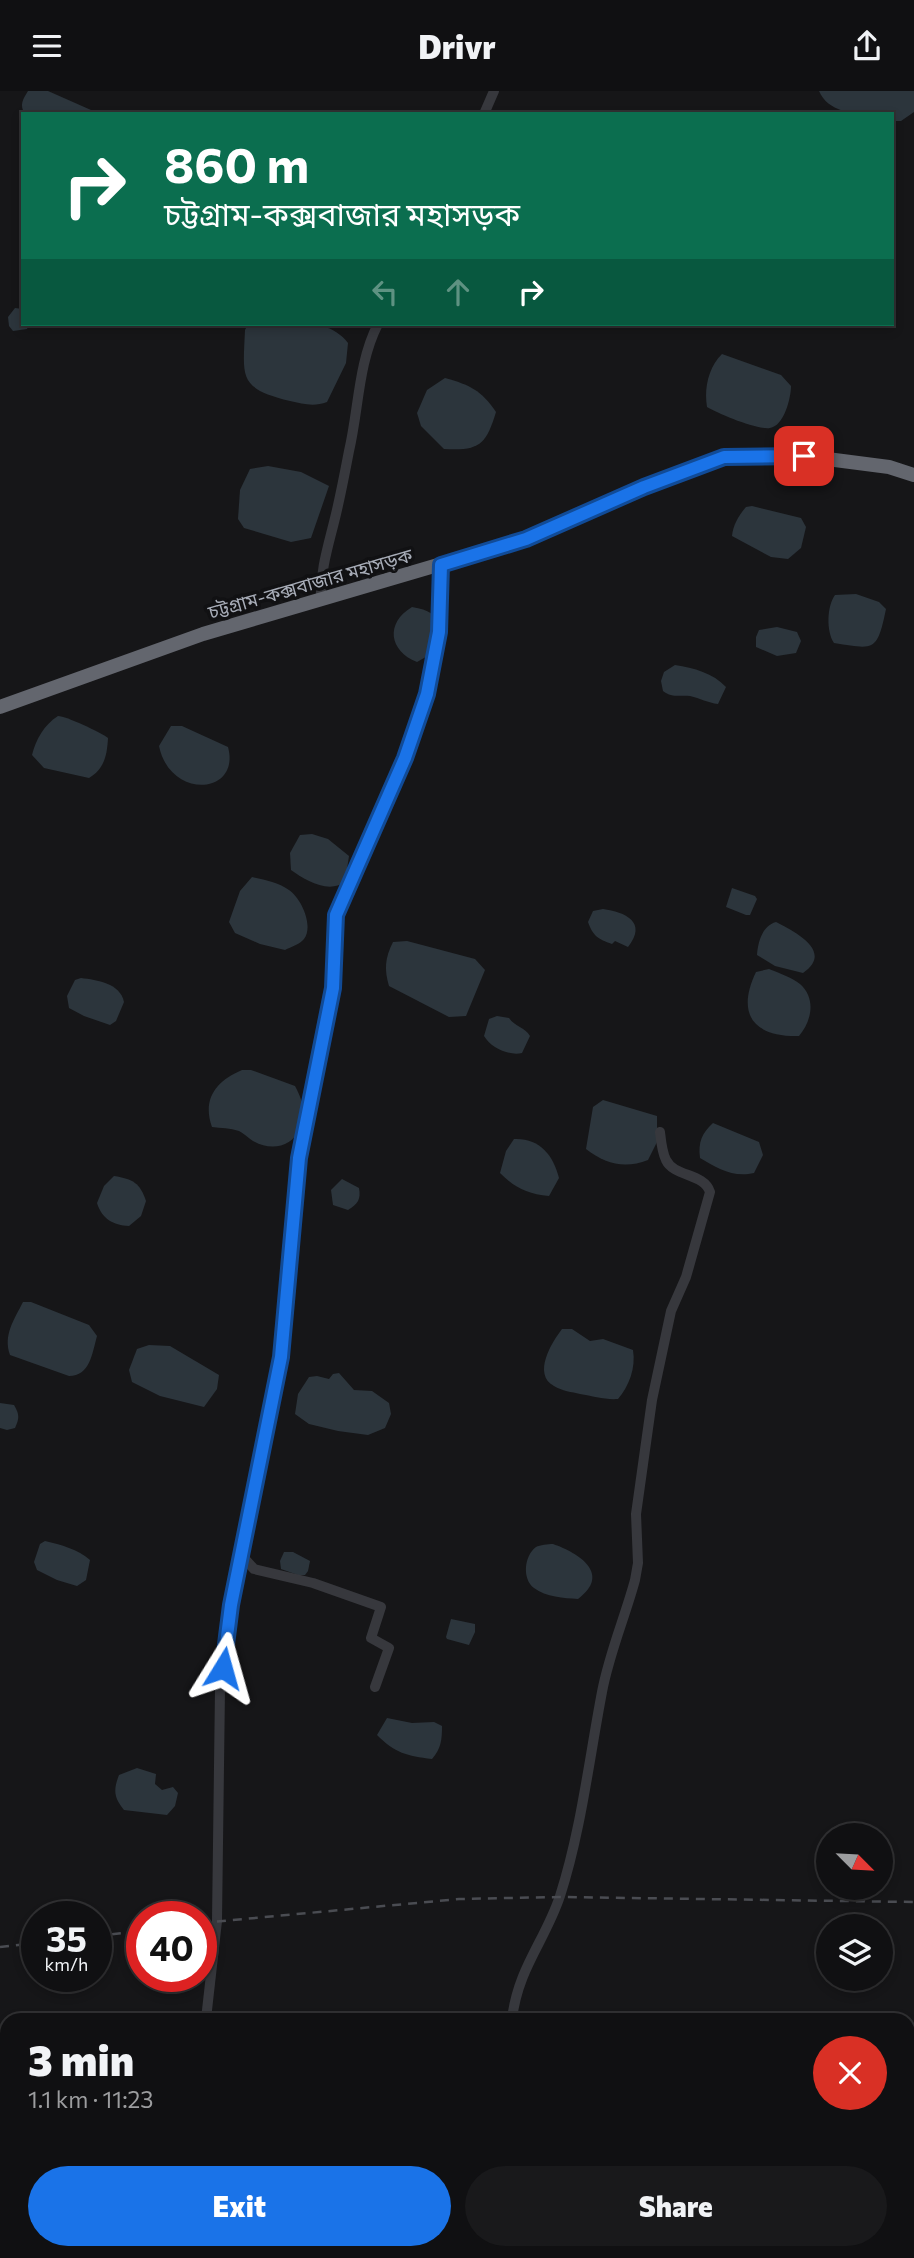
<!DOCTYPE html>
<html lang="en">
<head>
<meta charset="utf-8">
<style>
  :root { --surface:#101012; --page:#19191b; --text:#f1f3f6; --muted:#9c9d9f; --line:#303032; --accent:#1a73e8 }
  body { margin:0; font-family:Commissioner,"Noto Sans Bengali",sans-serif; background:var(--page); color:var(--text); height:100vh; display:flex; flex-direction:column; font-size:26px; white-space:nowrap }
  * { box-sizing:border-box; margin:0 }
  p { font-size:23px; color:var(--muted) }
  .icon { flex:none; width:38px; height:38px; fill:none; stroke:currentColor; stroke-width:2; stroke-linecap:round; stroke-linejoin:round }
  .map { position:relative; flex:1; overflow:hidden }
  .drawer { position:absolute; left:0px; top:1922px; width:915px; height:247px; display:flex; flex-direction:column; background:var(--surface); border-radius:21px 21px 0 0; box-shadow:0 4px 10px #0003,0 0 0 2px var(--line) }
  .drawer>* { flex:none }
  .guide { position:absolute; left:21px; top:21px; width:873px; height:214px; border-radius:0px; box-shadow:0 4px 10px #0003,0 0 0 2px var(--line); background:#0b6e4f; color:#fff; overflow:hidden }
  .needle { width:46px; rotate:114deg }
  .tools { position:absolute; left:816px; top:1732px; display:grid; gap:14px }
  .tools a { display:grid; place-items:center; width:77px; height:77px; border-radius:50%; background:var(--surface); box-shadow:0 4px 10px #0003,0 0 0 2px var(--line); font-size:35px }
  .speed { position:absolute; left:21px; top:1810px; display:flex; gap:14px; font-size:35px; font-weight:700; text-align:center }
  .speed>* { display:grid; place-content:center; width:91px; height:91px; border-radius:50%; background:var(--surface); box-shadow:0 4px 10px #0003,0 0 0 2px var(--line); line-height:1 }
  .speed small { font-size:18px; font-weight:400 }
  .speed .limit { border:10px solid #d22; background:#fff; color:#111 }
  .pin { position:absolute; display:grid; place-items:center; width:60px; height:60px; color:#fff; margin:-30px; border-radius:14px; box-shadow:0 4px 10px #0006 }
  .me { position:absolute; width:77px; margin:-38px; rotate:8deg; stroke-linejoin:round; filter:drop-shadow(0 0 5px #0008) }
  .turn { display:flex; align-items:center; gap:24px; height:147px; padding:0 28px; font-size:32px }
  .turn .icon { width:91px; height:91px; stroke-width:2.5 }
  .turn b { display:block; font-size:49px; line-height:60px }
  .lanes { display:flex; align-items:center; height:66px; padding:0 28px; background:#0003; justify-content:center; gap:35px; direction:ltr }
  .lanes .off { opacity:.35 }
  .round { display:grid; place-items:center; flex:none; width:74px; height:74px; border-radius:37px; background:var(--page) }
  .summary { display:flex; align-items:center; justify-content:space-between; height:119px; padding:0 28px }
  h1 { font-size:42px; font-weight:800; line-height:52px }
  .primary-button { display:flex; gap:14px; margin-top:auto; padding:14px 28px }
  .primary-button a { flex:1; height:80px; border-radius:42px; background:var(--accent); color:#fff; font-size:28px; font-weight:800; line-height:80px; text-align:center }
  .primary-button a+a { background:var(--page); color:var(--text) }
  header { display:flex; justify-content:space-between; align-items:center; height:91px; padding:0 28px; background:var(--surface); font-size:32px; font-weight:800 }
  .map>svg:first-child { display:block }
  .water { fill:#2c353c }
  .lines { fill:none; stroke-linecap:round; stroke-linejoin:round }
  .minor { stroke:#37383d; stroke-width:10 }
  .highway { stroke:#63666e; stroke-width:14 }
  .rail { stroke:#4a4c52; stroke-width:2.5; stroke-dasharray:9 7; stroke-linecap:butt }
  .route-casing { stroke:#114b97; stroke-width:18 }
  .route { stroke:#1a73e8; stroke-width:12 }
  .labels { text-anchor:middle; dominant-baseline:central; stroke-width:7; stroke-linejoin:round; paint-order:stroke }
  .street-label { font-size:19px; fill:#a8adb8; stroke:#111113 }
</style>
</head>
<body>
<header><svg class="icon" aria-label="menu" viewBox="0 0 24 24"><path d="M4 6h16M4 12h16M4 18h16"/></svg>Drivr<svg class="icon" aria-label="share" viewBox="0 0 24 24"><path d="M12 15V3M7 8l5-5 5 5M5 13v7h14v-7"/></svg></header>
<div class="map">
<svg width="914" height="2167" viewBox="0 0 914 2167">
  <rect width="100%" height="100%" fill="#161618"/>
  <g class="water">
    <path d="M28,0H48L91,19L93,23H25C19,14 23,8 28,0Z"/>
    <path d="M819,0H914V21L901,30H893L892,23C868,23 831,27 819,0Z"/>
    <path d="M15,217L23,218V233H29L27,238L13,240L9,235L8,226Z"/>
    <path d="M248,233C280,233 326,223 348,252L346,272L327,311C314,316 303,313 290,310C238,297 243,287 245,239Z"/>
    <path d="M722,263L781,284L791,295C791,307 784,335 770,337C757,339 719,323 707,316C704,298 708,277 722,263Z"/>
    <path d="M445,287C470,294 481,299 496,321C486,354 479,360 444,358L421,335L417,322L427,299Z"/>
    <path d="M268,375L301,381L329,395L311,447L291,451L244,437L238,428L240,399L250,378Z"/>
    <path d="M752,415L801,427L806,436L801,457L788,468L771,466L732,445C733,434 739,424 746,416Z"/>
    <path d="M856,503L879,511L886,518C877,562 874,558 834,552C826,540 827,515 835,504Z"/>
    <path d="M412,516C447,522 437,535 431,563L417,571C389,560 385,532 412,516Z"/>
    <path d="M777,536L797,541L801,550L796,562L777,565L756,556V546L759,539Z"/>
    <path d="M675,574C694,577 713,582 726,596L718,613C708,612 700,607 690,605C679,604 672,607 663,600L661,590L664,581Z"/>
    <path d="M58,625C66,625 100,641 108,647C107,665 104,678 89,687L44,677L32,664C36,648 44,634 58,625Z"/>
    <path d="M171,635H182L228,656C241,704 170,709 159,655Z"/>
    <path d="M312,743L328,748L349,765L345,791C328,803 305,789 291,779L290,762L300,744Z"/>
    <path d="M252,786C265,789 278,791 289,799C301,807 314,835 304,848C300,853 291,856 285,859L260,853L235,842L229,831L240,800Z"/>
    <path d="M732,797L755,805L757,808L750,824H746L726,816Z"/>
    <path d="M603,818C625,821 648,831 628,856L615,850L612,853C598,848 593,845 588,831L593,820Z"/>
    <path d="M776,831C793,840 835,860 803,882L775,875L757,864C758,851 762,835 776,831Z"/>
    <path d="M407,850L475,868L485,879L466,925L449,926L389,895C384,878 385,867 393,851Z"/>
    <path d="M769,878C779,882 791,886 800,893C817,908 811,931 799,945C753,946 736,923 756,881Z"/>
    <path d="M81,887C97,889 120,892 124,911L116,930L110,934L84,925L69,917L67,905L75,889Z"/>
    <path d="M497,925L509,927C515,936 525,936 530,945L522,962C509,965 491,957 484,945L489,928Z"/>
    <path d="M242,979H251L295,995C303,1010 306,1021 300,1037C292,1057 270,1060 253,1050C248,1047 245,1043 239,1040C230,1037 221,1037 212,1036C202,1008 216,990 242,979Z"/>
    <path d="M603,1009L657,1025V1051L648,1069C625,1078 605,1073 586,1058L593,1016Z"/>
    <path d="M713,1032L759,1051L763,1064L754,1082C733,1087 717,1077 700,1067C698,1051 702,1042 713,1032Z"/>
    <path d="M514,1048C540,1047 553,1064 559,1087L549,1105C527,1103 515,1097 500,1082L506,1060Z"/>
    <path d="M114,1085C133,1088 140,1092 146,1110L141,1125L129,1135C113,1134 102,1128 97,1112L104,1095Z"/>
    <path d="M342,1088L359,1097C361,1108 358,1113 348,1119L333,1114L331,1099Z"/>
    <path d="M23,1211H31L89,1234L97,1245C92,1263 90,1285 69,1285L10,1264C3,1244 14,1229 23,1211Z"/>
    <path d="M562,1238H572L590,1250L603,1248L633,1259C636,1277 629,1295 618,1308C605,1309 593,1305 580,1303C572,1301 562,1300 554,1295C532,1283 552,1251 562,1238Z"/>
    <path d="M149,1254L170,1255L219,1284L217,1298L204,1316L160,1305L132,1291L129,1279L137,1258Z"/>
    <path d="M339,1282L354,1299L372,1300L389,1312L391,1323L385,1337L368,1344L338,1340L309,1333L295,1323L298,1303L309,1286L317,1285L329,1288L333,1283Z"/>
    <path d="M0,1312L14,1314C20,1324 19,1328 15,1337L7,1339L0,1337Z"/>
    <path d="M45,1450C61,1454 78,1458 90,1469L86,1489L77,1495L57,1489L37,1479L34,1471L40,1453Z"/>
    <path d="M553,1453C579,1462 612,1483 578,1508C564,1507 546,1506 534,1497C522,1488 524,1465 536,1456C540,1454 548,1453 553,1453Z"/>
    <path d="M284,1461H293L310,1470L308,1480L305,1484H298L281,1478L280,1470Z"/>
    <path d="M451,1528L475,1533V1541L469,1554L447,1548L446,1546Z"/>
    <path d="M387,1627L412,1632L434,1631L442,1635C442,1649 441,1658 432,1668C407,1665 395,1662 377,1644Z"/>
    <path d="M137,1677L156,1683L155,1693L162,1699L173,1696L178,1702L175,1715L167,1724L124,1719C114,1706 113,1700 119,1684Z"/>
  </g>
  <g class="lines">
    <g class="minor">
      <path d="M484,23L494,0"/>
      <path d="M321,509C320,478 329,453 336,423C341,402 345,381 349,360C359,317 358,272 378,233"/>
      <path d="M243,1466L254,1478L313,1492L381,1516L371,1547L389,1557L375,1596"/>
      <path d="M206,1928L217,1830L220,1598L231,1514L281,1266L299,1067L333,897L336,824L405,667L427,603L439,541L441,474"/>
      <path d="M512,1928C518,1877 545,1850 560,1805C581,1740 589,1669 602,1601C609,1563 625,1526 635,1489L638,1472L636,1423L652,1309L671,1220L686,1186L710,1101C704,1082 674,1086 666,1069C662,1061 661,1050 660,1041"/>
      <path d="M180,2167L181,2161"/>
    </g>
    <path class="highway" d="M0,616L203,543L526,448L644,396L724,366L804,365L889,376L914,384"/>
    <g class="rail">
      <path d="M201,1832L459,1808L560,1806L914,1811"/>
      <path d="M96,1845L142,1840"/>
      <path d="M0,1856L37,1852"/>
    </g>
  </g>
  <g class="lines">
    <g class="route-casing">
      <path id="route" d="M223,1577L231,1514L281,1266L299,1067L333,897L336,824L405,667L427,603L439,541L441,474L526,448L644,396L724,366L804,365"/>
    </g>
    <use href="#route" class="route"/>
  </g>
  <g class="labels">
    <g class="street-label">
      <text transform="translate(310 492) rotate(-16)">চট্টগ্রাম-কক্সবাজার মহাসড়ক</text>
    </g>
  </g>
</svg>
<div class="tools">
<a><svg class="needle" viewBox="-14 -14 28 28"><path d="M0-13l5 13h-10z" fill="#e53935"/><path d="M0 13l5-13h-10z" fill="#9c9d9f"/></svg></a>
<a><svg class="icon" aria-label="layers" viewBox="0 0 24 24"><path d="M12 4l9 5-9 5-9-5zM3 14l9 5 9-5"/></svg></a>
</div>
<div class="speed"><div>35<small>km/h</small></div><div class="limit">40</div></div>
<div class="pin" style="left:804px;top:365px;background:#d93025"><svg class="icon" aria-label="arrive" viewBox="0 0 24 24"><path d="M6 21V4h12l-3 4 3 4H6"/></svg></div>
<svg class="me" style="left:223px;top:1577px" viewBox="-20 -20 40 40"><path d="M0-17L14 15 0 8-14 15z" fill="#1a73e8" stroke="#fff" stroke-width="4"/></svg>
<div class="guide">
<div class="turn"><svg class="icon" aria-label="right" viewBox="0 0 24 24"><path d="M7 20v-9h11M14 6l5 5-5 5"/></svg><div><b>860 m</b>চট্টগ্রাম-কক্সবাজার মহাসড়ক</div></div>
<div class="lanes"><svg class="icon off" aria-label="left" viewBox="0 0 24 24"><path d="M17 20v-9H6M10 6l-5 5 5 5"/></svg><svg class="icon off" aria-label="ahead" viewBox="0 0 24 24"><path d="M12 20V5M6 11l6-6 6 6"/></svg><svg class="icon" aria-label="right" viewBox="0 0 24 24"><path d="M7 20v-9h11M14 6l5 5-5 5"/></svg></div>
</div>
<section class="drawer">
<div class="summary"><div><h1>3 min</h1><p>1.1 km · 11:23</p></div><a class="round" style="background:#d93025;color:#fff"><svg class="icon" aria-label="close" viewBox="0 0 24 24"><path d="M6 6l12 12M18 6L6 18"/></svg></a></div>
<div class="primary-button"><a>Exit</a><a>Share</a></div>
</section>
</div>
</body>
</html>
